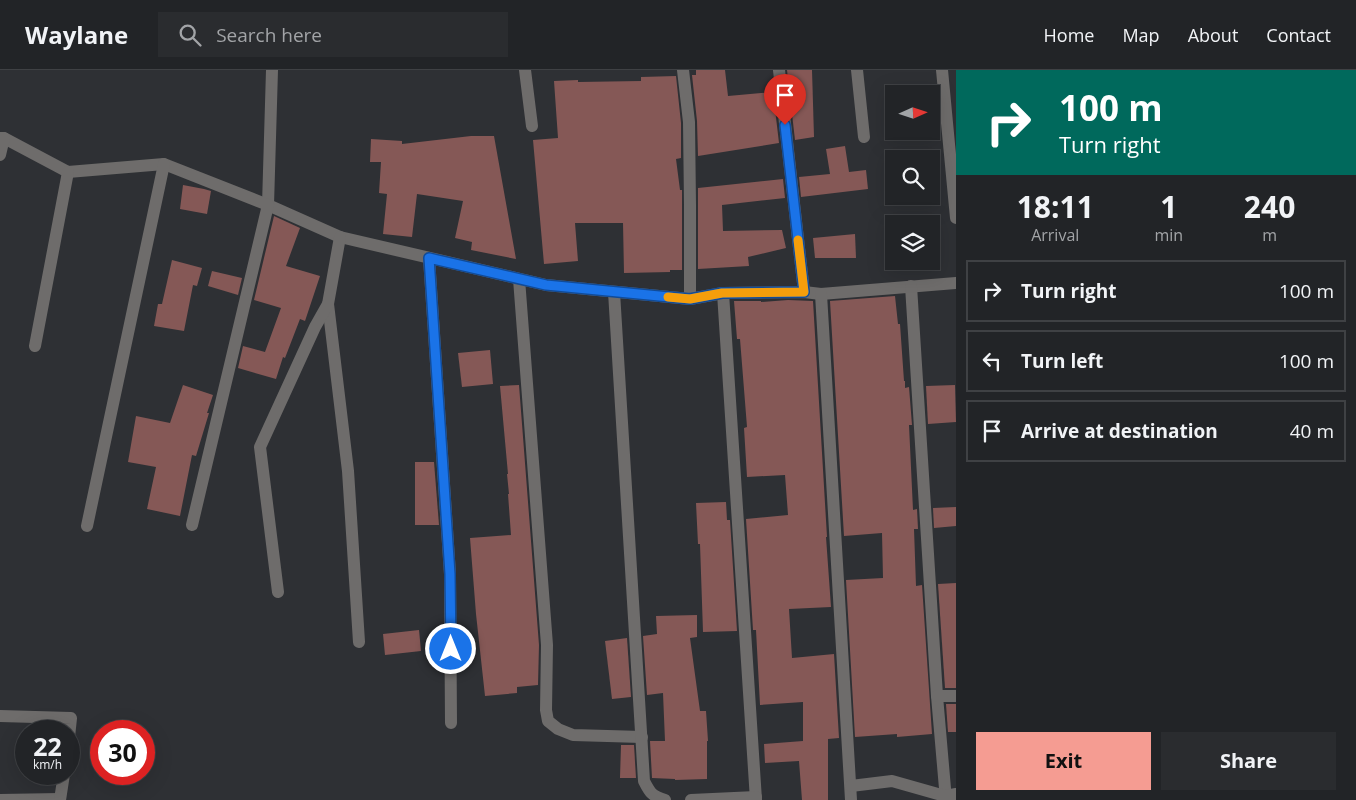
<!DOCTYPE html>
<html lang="en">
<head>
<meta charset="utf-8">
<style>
  :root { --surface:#222427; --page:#2a2c2f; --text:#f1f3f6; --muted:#a2a4a7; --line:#3f4144; --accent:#f59c92 }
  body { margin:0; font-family:"Open Sans",sans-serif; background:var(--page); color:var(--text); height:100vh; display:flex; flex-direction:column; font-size:19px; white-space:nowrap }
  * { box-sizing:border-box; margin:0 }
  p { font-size:16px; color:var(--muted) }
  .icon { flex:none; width:28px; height:28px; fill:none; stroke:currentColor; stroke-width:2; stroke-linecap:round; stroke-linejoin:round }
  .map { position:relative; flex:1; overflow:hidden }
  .panel { display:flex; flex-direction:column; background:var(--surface); width:400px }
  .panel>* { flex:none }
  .hud { background:#00695c; color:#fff; overflow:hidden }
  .needle { width:32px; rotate:87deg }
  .buttons { position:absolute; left:885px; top:15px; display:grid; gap:10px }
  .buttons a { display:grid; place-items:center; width:55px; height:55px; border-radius:0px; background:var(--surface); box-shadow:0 5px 20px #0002,0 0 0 1px var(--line); font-size:25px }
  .speed { position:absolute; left:15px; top:650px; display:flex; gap:10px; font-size:25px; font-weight:700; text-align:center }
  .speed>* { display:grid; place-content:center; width:65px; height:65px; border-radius:50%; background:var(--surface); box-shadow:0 5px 20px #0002,0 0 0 1px var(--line); line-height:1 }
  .speed small { font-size:12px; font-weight:400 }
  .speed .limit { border:8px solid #d22; background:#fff; color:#111 }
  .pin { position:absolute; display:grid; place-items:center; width:42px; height:42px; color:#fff; margin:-51px -21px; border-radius:50% 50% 50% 0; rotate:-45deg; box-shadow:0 0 5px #0007 }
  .pin .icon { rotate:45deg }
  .me { position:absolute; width:55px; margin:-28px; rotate:0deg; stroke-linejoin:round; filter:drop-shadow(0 0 4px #0008) }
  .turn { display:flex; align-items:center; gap:18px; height:105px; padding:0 20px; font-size:22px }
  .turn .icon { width:65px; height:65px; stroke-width:2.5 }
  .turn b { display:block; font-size:35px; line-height:42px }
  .eta { display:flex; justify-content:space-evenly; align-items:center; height:85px; text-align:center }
  .eta b { font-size:30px; font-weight:700; line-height:35px }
  .primary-button { display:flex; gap:10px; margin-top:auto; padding:10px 20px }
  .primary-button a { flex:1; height:58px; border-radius:0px; background:var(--accent); color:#111; font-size:20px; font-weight:700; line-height:58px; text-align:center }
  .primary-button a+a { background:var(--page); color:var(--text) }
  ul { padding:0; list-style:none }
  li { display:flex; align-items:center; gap:15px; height:62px; margin:0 10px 8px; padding:0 10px; border:2px solid var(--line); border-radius:0px }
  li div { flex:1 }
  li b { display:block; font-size:19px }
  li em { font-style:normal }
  header { display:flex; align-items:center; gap:30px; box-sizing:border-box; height:70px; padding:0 25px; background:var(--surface); border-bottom:1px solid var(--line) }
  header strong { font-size:24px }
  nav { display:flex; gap:28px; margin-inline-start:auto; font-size:18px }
  .search { width:350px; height:45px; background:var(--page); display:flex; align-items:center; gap:12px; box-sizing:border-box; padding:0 18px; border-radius:0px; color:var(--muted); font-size:19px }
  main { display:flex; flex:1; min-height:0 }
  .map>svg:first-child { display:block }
  .building { fill:#855856 }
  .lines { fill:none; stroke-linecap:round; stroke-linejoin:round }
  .minor { stroke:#6e6c6b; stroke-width:12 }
  .route-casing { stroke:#114b97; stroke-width:12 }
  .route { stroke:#1a73e8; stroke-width:9 }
  .slow { stroke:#f59e0b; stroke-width:9 }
</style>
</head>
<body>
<header>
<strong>Waylane</strong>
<div class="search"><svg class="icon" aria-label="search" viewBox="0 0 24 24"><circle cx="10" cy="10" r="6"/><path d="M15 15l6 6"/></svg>Search here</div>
<nav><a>Home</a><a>Map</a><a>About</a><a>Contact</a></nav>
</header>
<main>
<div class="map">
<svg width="956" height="730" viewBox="0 0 956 730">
  <rect width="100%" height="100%" fill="#2e3034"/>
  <g class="building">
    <path d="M696,0H725L728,26L773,22L779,73L698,86L697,51L692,5H696Z"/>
    <path d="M787,0H812L814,67L795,70Z"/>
    <path d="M676,6L681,53V88L676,89L680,120H682V200H670V202L624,203L623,153H575L578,191L544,194L533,70L558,68L554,11L578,10V12L641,11V7Z"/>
    <path d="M471,66H494L516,189L471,180L472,172L455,168L463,131L417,124L412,167L383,164L387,124L379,123L381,92H370L371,69L402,71V74Z"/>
    <path d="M845,76L849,102L866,100L868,119L801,127L799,107L830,104L826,79Z"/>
    <path d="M783,109L785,128L722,135L723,161L782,160L786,178L748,187L749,196L698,199V118Z"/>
    <path d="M183,115L204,119L211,121L207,144L180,139Z"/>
    <path d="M274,146L300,158L286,196L320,206L305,251L300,249L285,288L283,287L276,309L238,298L243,276L265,282L281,238L254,230Z"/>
    <path d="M855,164L856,188H815L813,168Z"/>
    <path d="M172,190L202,198L197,216L193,215L184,261L154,256L158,234H162Z"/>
    <path d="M212,201L242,208L238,225L208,216Z"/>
    <path d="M895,226L898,254H900L904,311H905V318L909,317L912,355H909L913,440L917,439L918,459H914L916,516L922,515L932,664L897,667V664L855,667L846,510L883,508L882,463L844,466L830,231Z"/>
    <path d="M788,230L813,231L827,467H826L831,537L789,539L792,588L834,584L839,668L828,669V730H802L799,691L765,693L764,674L803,671V632L760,635L756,560H753L746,449L788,445L785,405L747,407L744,358L747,357L740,269H737L734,231H761V232Z"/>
    <path d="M490,280L493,314L462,317L458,283Z"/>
    <path d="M183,315L213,325L207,343H209L196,386L192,385L180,446L147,439L156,397L128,392L136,346L170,353Z"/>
    <path d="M519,315L539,575L538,615L517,617V623L485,626L476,544L470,468L511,465L508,424H509L507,404H508L500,316Z"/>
    <path d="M955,315L956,352L928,354L926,316Z"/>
    <path d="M415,392H434L439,455H415Z"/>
    <path d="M726,432L727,450H730L737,561L703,562L700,474H698L696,433Z"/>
    <path d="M956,437V456L934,458L933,438Z"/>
    <path d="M956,513V618H945L938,514Z"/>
    <path d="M697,545V567L690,568L700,641H706L708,671H707V709L675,710V709L652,708L650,671H665L663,623L647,625L643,566L657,564L656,546Z"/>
    <path d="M419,560L421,581L385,585L383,564Z"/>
    <path d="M627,568L631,627L612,629L605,571Z"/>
    <path d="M946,634H956V662H948Z"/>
    <path d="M621,675H634L636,708H620Z"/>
  </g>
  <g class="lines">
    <g class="minor">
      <path d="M272,0L268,135L340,167L546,215L690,229L723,223L804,222L821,224L956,213"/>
      <path d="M525,0L532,56"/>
      <path d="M683,0L689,52L690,135V229"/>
      <path d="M779,0L804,222"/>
      <path d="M857,0L864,67"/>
      <path d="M942,0L956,148"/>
      <path d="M0,68H4L68,102L164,94L268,135L192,455"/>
      <path d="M0,85L4,68"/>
      <path d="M429,188L450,504L451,653"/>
      <path d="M519,209L547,575L546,640L548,651L558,659L573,665L642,667"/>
      <path d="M911,216L937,626L946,730"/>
      <path d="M614,222L644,711C650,723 652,726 665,730"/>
      <path d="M723,223L756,730"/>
      <path d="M821,224L851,730"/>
      <path d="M328,234L348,401L359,572"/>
      <path d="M35,276L68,102"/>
      <path d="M87,456L164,94"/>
      <path d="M278,522L260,377L315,257L328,234L340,167"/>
      <path d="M937,626H956"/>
      <path d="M0,646L71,648L69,667"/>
      <path d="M851,716L892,711L945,726L956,724"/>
      <path d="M0,730L60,729"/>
      <path d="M60,730L64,704"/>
      <path d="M691,730L756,727"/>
    </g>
  </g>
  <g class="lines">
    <g class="route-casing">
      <path id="route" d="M451,579L450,504L429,188L546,215L690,229L722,223L804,222L785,55"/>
    </g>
    <use href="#route" class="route"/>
    <path class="slow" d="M668,227L690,229L722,223L804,222L798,170"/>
  </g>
</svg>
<div class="buttons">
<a><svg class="needle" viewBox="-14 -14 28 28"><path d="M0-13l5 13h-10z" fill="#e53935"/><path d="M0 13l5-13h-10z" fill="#a2a4a7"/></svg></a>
<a><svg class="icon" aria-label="search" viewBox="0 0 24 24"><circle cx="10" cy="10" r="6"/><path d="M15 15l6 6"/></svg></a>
<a><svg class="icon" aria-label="layers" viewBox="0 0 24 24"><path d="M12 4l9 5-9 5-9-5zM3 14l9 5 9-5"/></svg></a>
</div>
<div class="speed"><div>22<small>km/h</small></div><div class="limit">30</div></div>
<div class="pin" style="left:785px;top:55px;background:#d93025"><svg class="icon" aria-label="arrive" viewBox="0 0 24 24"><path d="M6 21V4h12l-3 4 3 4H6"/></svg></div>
<svg class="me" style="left:451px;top:579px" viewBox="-20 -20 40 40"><circle r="17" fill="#1a73e8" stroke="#fff" stroke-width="3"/><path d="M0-11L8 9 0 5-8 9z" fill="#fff"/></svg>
</div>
<section class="panel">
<div class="hud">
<div class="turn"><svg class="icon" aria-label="right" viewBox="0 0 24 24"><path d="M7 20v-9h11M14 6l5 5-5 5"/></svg><div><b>100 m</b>Turn right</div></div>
</div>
<div class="eta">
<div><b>18:11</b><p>Arrival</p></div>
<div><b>1</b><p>min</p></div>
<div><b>240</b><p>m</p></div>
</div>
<ul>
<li><svg class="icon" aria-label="right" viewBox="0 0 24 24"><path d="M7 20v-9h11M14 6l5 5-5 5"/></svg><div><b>Turn right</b></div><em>100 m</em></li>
<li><svg class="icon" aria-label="left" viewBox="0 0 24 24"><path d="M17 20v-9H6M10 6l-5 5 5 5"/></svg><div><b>Turn left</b></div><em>100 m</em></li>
<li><svg class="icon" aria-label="arrive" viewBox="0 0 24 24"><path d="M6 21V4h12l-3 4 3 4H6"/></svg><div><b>Arrive at destination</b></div><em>40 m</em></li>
</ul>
<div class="primary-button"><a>Exit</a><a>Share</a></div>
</section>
</main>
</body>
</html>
